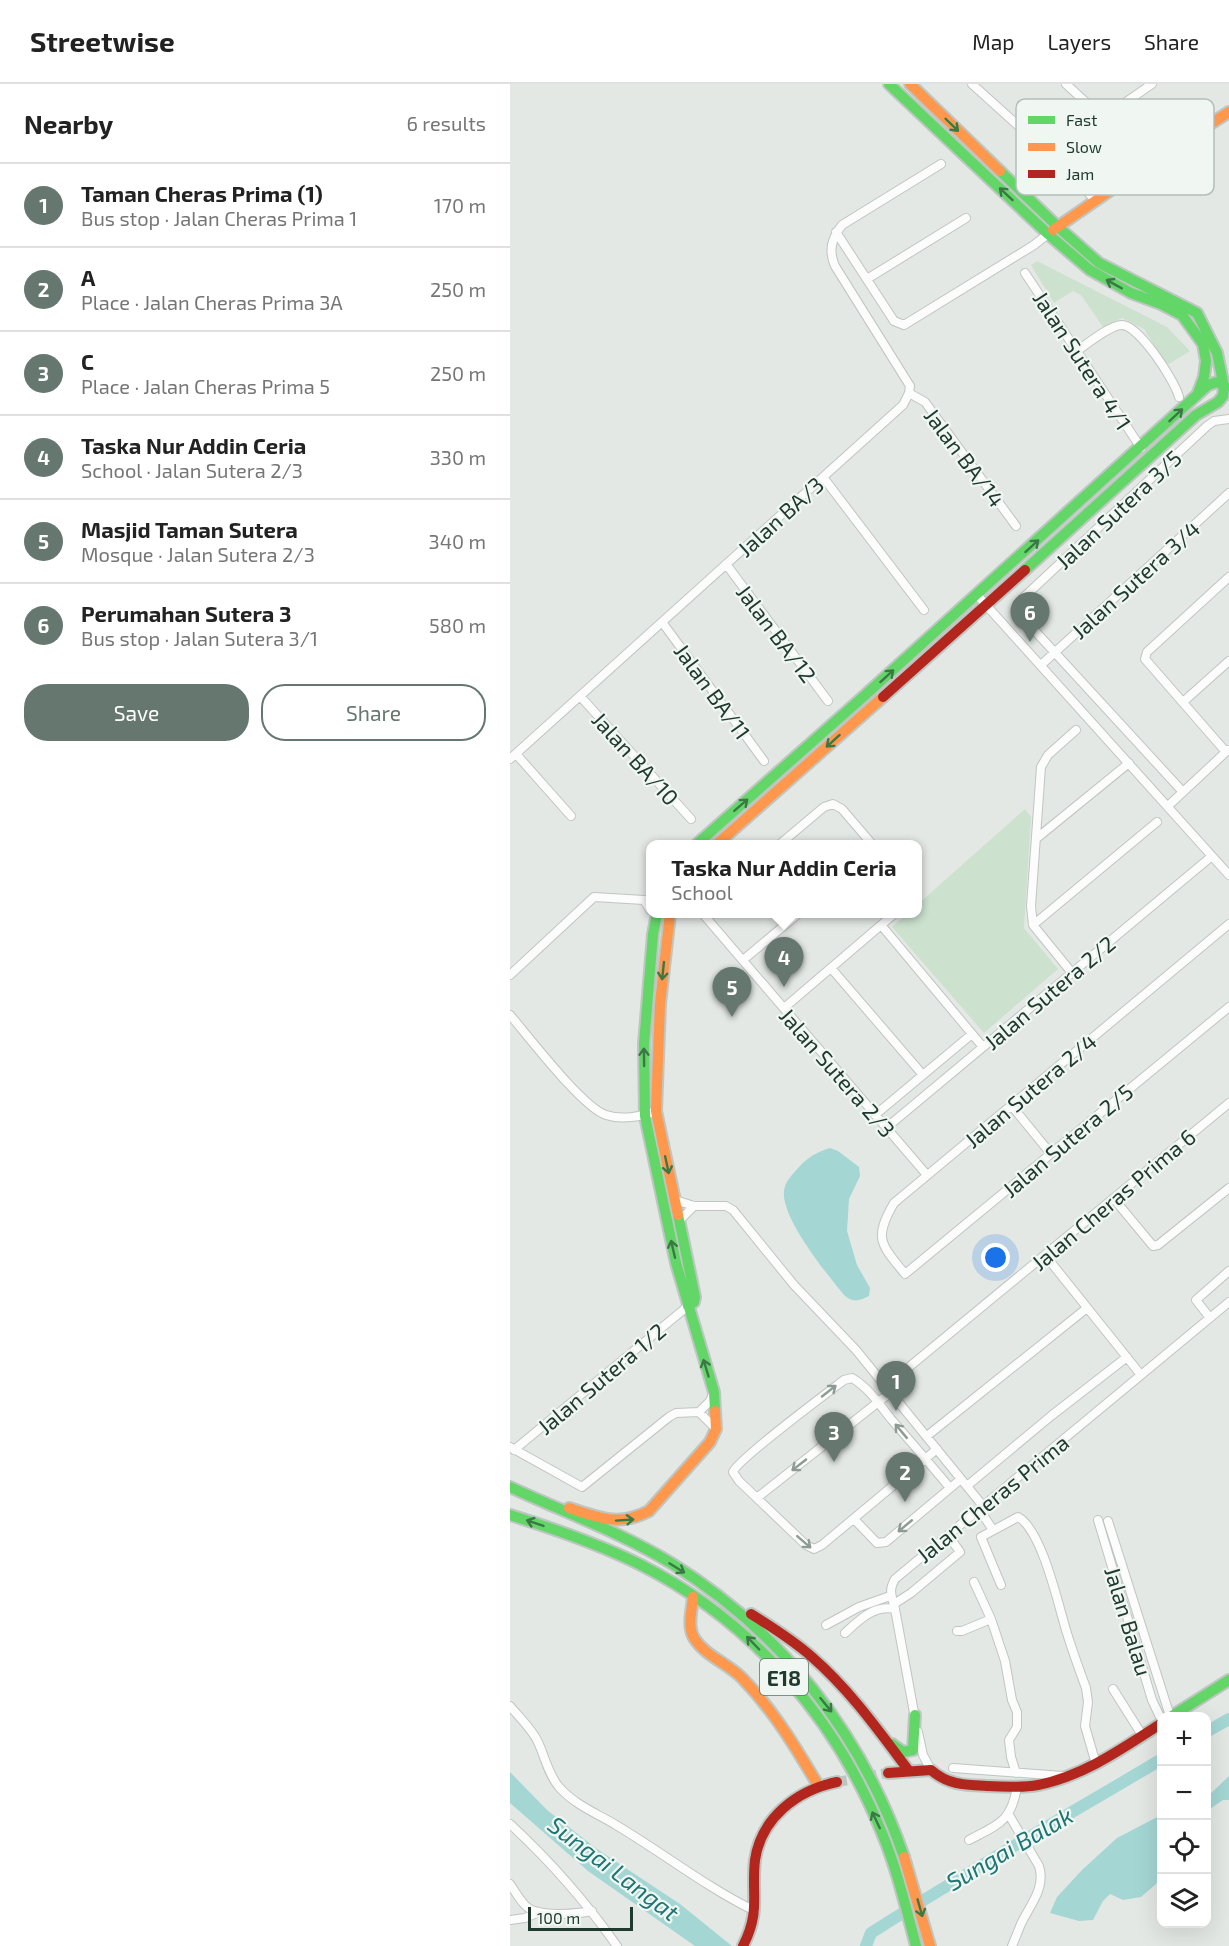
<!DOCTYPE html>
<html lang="en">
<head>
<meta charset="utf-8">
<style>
  body { margin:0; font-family:"Exo 2",sans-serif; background:#f2f2f2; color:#222 }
  .controls { position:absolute; right:18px; bottom:18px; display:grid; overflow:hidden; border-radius:12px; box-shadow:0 6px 24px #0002 }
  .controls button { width:54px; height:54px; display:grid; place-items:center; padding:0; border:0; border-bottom:2px solid #e0e0e0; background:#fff; color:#222; font:30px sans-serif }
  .scale { position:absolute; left:18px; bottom:15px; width:105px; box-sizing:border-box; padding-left:6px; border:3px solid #213a2f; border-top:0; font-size:16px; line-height:21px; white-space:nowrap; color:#213a2f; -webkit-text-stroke:4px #f0f7f2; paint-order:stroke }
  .you { position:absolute; left:486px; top:1174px; width:21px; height:21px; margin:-15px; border:4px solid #fff; border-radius:50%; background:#1a73e8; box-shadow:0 0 0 9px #1a73e833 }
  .badge { display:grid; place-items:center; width:39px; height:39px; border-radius:50%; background:#65776f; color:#fff; font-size:20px; font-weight:700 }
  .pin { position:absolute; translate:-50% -50px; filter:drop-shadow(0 2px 3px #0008) }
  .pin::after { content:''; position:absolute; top:32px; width:21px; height:18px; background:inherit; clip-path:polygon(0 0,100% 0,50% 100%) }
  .popup { position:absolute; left:136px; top:756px; width:276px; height:78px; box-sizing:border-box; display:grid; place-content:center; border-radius:12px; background:#fff; filter:drop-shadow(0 2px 4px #0005); font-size:20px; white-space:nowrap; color:#767676 }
  .popup b { font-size:22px; color:#222 }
  .popup::after { content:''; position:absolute; left:50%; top:100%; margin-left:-12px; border:12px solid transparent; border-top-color:#fff }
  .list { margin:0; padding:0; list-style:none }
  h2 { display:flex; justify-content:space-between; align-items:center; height:78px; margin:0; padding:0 24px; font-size:26px }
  h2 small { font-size:20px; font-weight:400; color:#767676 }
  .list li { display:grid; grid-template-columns:39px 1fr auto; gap:18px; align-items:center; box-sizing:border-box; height:84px; padding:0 24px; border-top:2px solid #e0e0e0 }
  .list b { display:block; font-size:22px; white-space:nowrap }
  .list p { margin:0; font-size:20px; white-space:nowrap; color:#767676 }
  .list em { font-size:20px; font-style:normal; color:#767676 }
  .actions { display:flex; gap:12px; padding:18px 24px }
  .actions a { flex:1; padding:14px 0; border:2px solid #65776f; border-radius:24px; text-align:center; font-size:21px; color:#65776f }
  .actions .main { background:#65776f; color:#fff }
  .icon { flex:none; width:33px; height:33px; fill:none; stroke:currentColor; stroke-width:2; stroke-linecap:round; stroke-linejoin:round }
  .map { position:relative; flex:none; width:719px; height:1862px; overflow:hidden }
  header { display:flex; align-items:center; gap:36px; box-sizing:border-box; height:84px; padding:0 30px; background:#fff; border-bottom:2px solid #e0e0e0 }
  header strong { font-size:28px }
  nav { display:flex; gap:33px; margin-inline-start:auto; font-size:21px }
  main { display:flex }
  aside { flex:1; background:#fff }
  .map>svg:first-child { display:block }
  .green { fill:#cce1ce }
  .water { fill:#a4d6d4 }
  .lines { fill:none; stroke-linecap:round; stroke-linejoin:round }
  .river { stroke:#a4d6d4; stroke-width:12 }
  .secondary-tunnel { stroke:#bcc5c1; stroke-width:10; stroke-dasharray:10 5; stroke-linecap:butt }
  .street-casing { stroke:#c0c5c2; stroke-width:10 }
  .fast-casing { stroke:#bec6c2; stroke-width:14 }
  .slow-casing { stroke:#bec6c2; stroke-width:14 }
  .jam-casing { stroke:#bec6c2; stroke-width:14 }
  .street { stroke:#fbfcfb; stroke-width:8 }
  .fast { stroke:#63d668; stroke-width:10 }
  .slow { stroke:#ff974d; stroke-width:10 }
  .jam { stroke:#b3261e; stroke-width:10 }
  .oneway { stroke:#3b7846 }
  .oneway2 { stroke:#8e9b95 }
  .labels { text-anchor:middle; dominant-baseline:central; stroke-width:4.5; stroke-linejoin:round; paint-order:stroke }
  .shield { fill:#f0f7f2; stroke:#5f736a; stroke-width:1.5 }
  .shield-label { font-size:21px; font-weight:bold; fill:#213a2f }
  .street-label { font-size:22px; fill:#213a2f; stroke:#f0f7f2 }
  .water-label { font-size:24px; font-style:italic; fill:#1d7574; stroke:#f0f7f2 }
  .key { fill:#f0f7f2; stroke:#b2beb8; stroke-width:1.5 }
  .key-label { font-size:16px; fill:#213a2f }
</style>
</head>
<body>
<header>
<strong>Streetwise</strong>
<nav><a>Map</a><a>Layers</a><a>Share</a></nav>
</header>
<main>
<aside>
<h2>Nearby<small>6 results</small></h2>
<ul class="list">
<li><span class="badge">1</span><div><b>Taman Cheras Prima (1)</b><p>Bus stop · Jalan Cheras Prima 1</p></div><em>170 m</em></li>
<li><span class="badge">2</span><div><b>A</b><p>Place · Jalan Cheras Prima 3A</p></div><em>250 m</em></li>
<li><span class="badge">3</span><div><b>C</b><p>Place · Jalan Cheras Prima 5</p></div><em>250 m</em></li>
<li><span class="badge">4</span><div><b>Taska Nur Addin Ceria</b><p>School · Jalan Sutera 2/3</p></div><em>330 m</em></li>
<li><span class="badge">5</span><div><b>Masjid Taman Sutera</b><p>Mosque · Jalan Sutera 2/3</p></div><em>340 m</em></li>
<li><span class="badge">6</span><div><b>Perumahan Sutera 3</b><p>Bus stop · Jalan Sutera 3/1</p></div><em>580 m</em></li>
</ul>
<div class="actions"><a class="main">Save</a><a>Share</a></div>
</aside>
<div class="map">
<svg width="719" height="1862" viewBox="0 0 719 1862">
  <rect width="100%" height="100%" fill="#e3e8e5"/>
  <path class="green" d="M527,177L657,243L680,267L659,280L655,278L634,245L612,234L593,243L571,211L563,207L544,219L521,181Z
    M515,725L521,733L514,844L548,885L474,949L382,843L397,830H407L408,820Z"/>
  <path class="water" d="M320,1064L328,1067L349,1083L350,1092L339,1115L337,1147L347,1181L360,1204L359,1212C349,1217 343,1219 334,1211C317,1190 271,1134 274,1107C275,1097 283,1090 289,1083C298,1073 307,1068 320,1064Z
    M0,1688L37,1726L87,1765L170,1820L222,1862H185L78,1787L0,1719Z
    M719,1692V1716H713L697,1727V1713Z
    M651,1731V1790L646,1800L631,1813L613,1816L600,1810L593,1817L583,1836L569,1837L540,1829L547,1813L572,1786L607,1754Z"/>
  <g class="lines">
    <path class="river" d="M696,1648L719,1635
      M356,1862L361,1849C456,1788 555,1733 652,1675"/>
    <path class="secondary-tunnel" d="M327,1698L378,1689"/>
    <g class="street-casing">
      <path id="street" d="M462,0L554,83L586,117
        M556,0L618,57L640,79
        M593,34L642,0
        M326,148L384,237L394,241L524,161L538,150
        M515,189L631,364
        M357,195L456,134
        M567,267C577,260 600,241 612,241C629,241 665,297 669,313
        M399,309L415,318L506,442
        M313,393L414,526
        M216,480L318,617
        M467,511L719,791
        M152,538L254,677
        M531,581L719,409
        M70,612L181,735
        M673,618L719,577
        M716,668L635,575L637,568L719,493
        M6,670L61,732
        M0,675L393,321L399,309L400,302L325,182C318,166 322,154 332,141L431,80
        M673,708L514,535L508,520L513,514L697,342L704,337L719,335
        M658,722L718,666
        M527,754L619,679
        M270,760L314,723L323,720L332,725L362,760
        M134,816L140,826
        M193,830L417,1091
        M719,840L384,1119C363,1155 371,1160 395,1190L719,923
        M371,841L473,963
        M523,841L647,738
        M233,876L288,830
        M321,884L413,991
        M562,889L523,841L521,822L531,683L538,671L566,646
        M0,891L84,813L134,816
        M274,924L384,830
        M0,931C19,953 72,1023 96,1031C111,1036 131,1033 146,1027
        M501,1021L541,1070
        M365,1031L462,950
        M376,1044L702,772
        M604,1115L643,1162L648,1161L719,1104
        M165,1116L184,1122H216L223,1126L284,1201L346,1266L473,1422
        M169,1137L184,1122
        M535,1171L631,1291
        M700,1234L686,1216L719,1187
        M376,1302L719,1019
        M189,1328L206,1345
        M417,1352L577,1224
        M0,1363L72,1403L159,1333L166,1329L189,1328L200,1317L203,1310
        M427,1365L415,1375L312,1461L304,1465L296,1461L229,1397L223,1388C227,1376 317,1309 334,1296L342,1294C359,1304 369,1320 381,1335C401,1358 421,1381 440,1404
        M4,1366L178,1222
        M457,1402L541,1332L617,1273
        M248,1413L381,1308
        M469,1425L483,1446
        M344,1435L367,1459L376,1458L451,1395
        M588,1436L642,1616L652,1637
        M598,1437L660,1632
        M464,1498L481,1535L495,1577L502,1616L507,1628V1643L499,1656L501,1673L506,1689
        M491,1501L471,1453L508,1433C532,1446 548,1520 556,1546C562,1566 569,1585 576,1604L578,1618L575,1642L586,1680
        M384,1520L401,1509L450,1468L438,1451
        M316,1541L349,1523L380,1512
        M447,1547H452L481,1535
        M335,1549C350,1535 364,1521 385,1525
        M603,1605L632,1651
        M0,1622C9,1633 22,1645 28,1658C35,1673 38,1690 49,1703C65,1721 86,1729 106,1741C153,1769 196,1803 245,1827
        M405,1634L385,1525C382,1512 378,1507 385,1495L719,1218
        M408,1648L413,1671L421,1686
        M443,1684L553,1692
        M499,1731L529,1782C536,1804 520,1821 511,1840C508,1847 505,1855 502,1862
        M0,1740C40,1777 76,1818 107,1862
        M459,1756C489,1740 501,1738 507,1703
        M0,1800C5,1807 10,1817 17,1823C29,1833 67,1830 82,1827
        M0,1836L15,1834L29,1828"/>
    </g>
    <g class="fast-casing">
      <path id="fast" d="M379,0L538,150L580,186L621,209L651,220L672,231L693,260L696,277L694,293L688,309
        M490,87L548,143L589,179L687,229L707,269L714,303L713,312L708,318L686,331L515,486
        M187,760L353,613L698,301L707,298L716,303
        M147,830L143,850L134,960L135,1032L166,1179L204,1308L205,1327
        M168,1131L185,1213L184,1218L178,1222
        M0,1403C54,1428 110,1448 161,1479C271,1547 352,1650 394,1773
        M0,1431C45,1445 89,1460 131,1481C242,1537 326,1634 372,1749C387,1785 396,1824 406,1862
        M662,1632L719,1596
        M382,1660L393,1668L403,1666L405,1631"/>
    </g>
    <g class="slow-casing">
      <path id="slow" d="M400,0L490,87
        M543,146L640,79L719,28
        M207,760L373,613
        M160,830L150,920L146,1027L168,1131
        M59,1424C90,1434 108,1443 139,1427L200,1358L206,1345L205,1327
        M183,1513C182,1526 177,1542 184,1554C195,1572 219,1580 233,1595C264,1627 286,1664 308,1701
        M394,1773L420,1862"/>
    </g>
    <g class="jam-casing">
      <path id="jam" d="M373,613L515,486
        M241,1530C262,1543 284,1557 302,1573C340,1606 369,1647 399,1687
        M378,1689L421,1686C438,1701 455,1701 477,1702C494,1703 511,1704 528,1701C574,1692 613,1664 652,1639
        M233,1862C251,1826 241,1811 245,1776C251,1734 287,1706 327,1698"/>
    </g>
    <use href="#street" class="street"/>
    <use href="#fast" class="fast"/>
    <use href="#slow" class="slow"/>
    <use href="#jam" class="jam"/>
  </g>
  <defs><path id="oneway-shaft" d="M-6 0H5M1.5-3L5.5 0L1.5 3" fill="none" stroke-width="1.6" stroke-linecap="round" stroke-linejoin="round" transform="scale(1.5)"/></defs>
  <g class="oneway">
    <use href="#oneway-shaft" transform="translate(442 41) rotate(44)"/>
    <use href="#oneway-shaft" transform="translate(496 110) rotate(-137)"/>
    <use href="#oneway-shaft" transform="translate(604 200) rotate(-151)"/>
    <use href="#oneway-shaft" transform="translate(666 331) rotate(-43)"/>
    <use href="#oneway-shaft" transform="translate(522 462) rotate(-42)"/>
    <use href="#oneway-shaft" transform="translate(377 592) rotate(-42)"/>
    <use href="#oneway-shaft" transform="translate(323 657) rotate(138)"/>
    <use href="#oneway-shaft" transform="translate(231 721) rotate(-41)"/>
    <use href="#oneway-shaft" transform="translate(153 887) rotate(96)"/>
    <use href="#oneway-shaft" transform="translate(134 973) rotate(-91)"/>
    <use href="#oneway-shaft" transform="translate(157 1081) rotate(78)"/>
    <use href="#oneway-shaft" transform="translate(163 1165) rotate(-103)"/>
    <use href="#oneway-shaft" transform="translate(196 1284) rotate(-107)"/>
    <use href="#oneway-shaft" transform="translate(115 1436) rotate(-4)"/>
    <use href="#oneway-shaft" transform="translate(25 1439) rotate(-161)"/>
    <use href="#oneway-shaft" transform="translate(167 1484) rotate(32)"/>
    <use href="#oneway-shaft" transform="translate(243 1559) rotate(-134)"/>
    <use href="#oneway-shaft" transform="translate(316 1621) rotate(51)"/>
    <use href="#oneway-shaft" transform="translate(366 1736) rotate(-115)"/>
    <use href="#oneway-shaft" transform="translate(410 1824) rotate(74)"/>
  </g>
  <g class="oneway2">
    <use href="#oneway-shaft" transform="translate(319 1307) rotate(-38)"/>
    <use href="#oneway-shaft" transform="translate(391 1347) rotate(-130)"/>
    <use href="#oneway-shaft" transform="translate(289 1381) rotate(142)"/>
    <use href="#oneway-shaft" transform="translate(395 1442) rotate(140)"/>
    <use href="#oneway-shaft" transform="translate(294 1458) rotate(41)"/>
  </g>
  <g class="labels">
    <rect class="shield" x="250" y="1575" width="48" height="36" rx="4.5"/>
    <g class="shield-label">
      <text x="274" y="1593">E18</text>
    </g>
    <g class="street-label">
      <text transform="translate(573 276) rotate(57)">Jalan Sutera 4/1</text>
      <text transform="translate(455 373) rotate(53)">Jalan BA/14</text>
      <text transform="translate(608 425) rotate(-43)">Jalan Sutera 3/5</text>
      <text transform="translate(270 432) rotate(-42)">Jalan BA/3</text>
      <text transform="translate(625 495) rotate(-42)">Jalan Sutera 3/4</text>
      <text transform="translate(267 549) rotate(53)">Jalan BA/12</text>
      <text transform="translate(203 607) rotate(54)">Jalan BA/11</text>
      <text transform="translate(126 674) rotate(48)">Jalan BA/10</text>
      <text transform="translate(539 908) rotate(-40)">Jalan Sutera 2/2</text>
      <text transform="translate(328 988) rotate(49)">Jalan Sutera 2/3</text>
      <text transform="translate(520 1006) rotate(-40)">Jalan Sutera 2/4</text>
      <text transform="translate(557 1056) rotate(-40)">Jalan Sutera 2/5</text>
      <text transform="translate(603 1115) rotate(-40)">Jalan Cheras Prima 6</text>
      <text transform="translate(91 1294) rotate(-40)">Jalan Sutera 1/2</text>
      <text transform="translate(482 1414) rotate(-39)">Jalan Cheras Prima</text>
      <text transform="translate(619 1537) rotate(73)">Jalan Balau</text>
    </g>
    <g class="water-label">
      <text transform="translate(499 1764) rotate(-30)">Sungai Balak</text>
      <text transform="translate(104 1784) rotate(37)">Sungai Langat</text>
    </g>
  </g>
  <rect x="506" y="15" width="198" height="96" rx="9" class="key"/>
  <rect x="518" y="32" width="27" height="8" fill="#63d668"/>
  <rect x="518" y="59" width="27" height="8" fill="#ff974d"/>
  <rect x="518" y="86" width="27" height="8" fill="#b3261e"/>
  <g class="key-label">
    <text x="556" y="42">Fast</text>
    <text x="556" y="69">Slow</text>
    <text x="556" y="96">Jam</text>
  </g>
</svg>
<div class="controls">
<button>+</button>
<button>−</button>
<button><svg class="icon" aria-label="locate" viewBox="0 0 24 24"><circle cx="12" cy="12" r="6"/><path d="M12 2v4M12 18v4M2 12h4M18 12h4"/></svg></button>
<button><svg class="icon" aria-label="layers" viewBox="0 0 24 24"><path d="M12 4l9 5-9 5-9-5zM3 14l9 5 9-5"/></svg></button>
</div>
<div class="scale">100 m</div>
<div class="you"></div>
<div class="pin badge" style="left:386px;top:1327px">1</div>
<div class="pin badge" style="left:395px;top:1418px">2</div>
<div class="pin badge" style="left:324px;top:1378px">3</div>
<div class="pin badge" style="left:274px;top:903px">4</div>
<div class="popup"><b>Taska Nur Addin Ceria</b>School</div>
<div class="pin badge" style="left:222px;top:933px">5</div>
<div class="pin badge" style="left:520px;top:558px">6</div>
</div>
</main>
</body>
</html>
